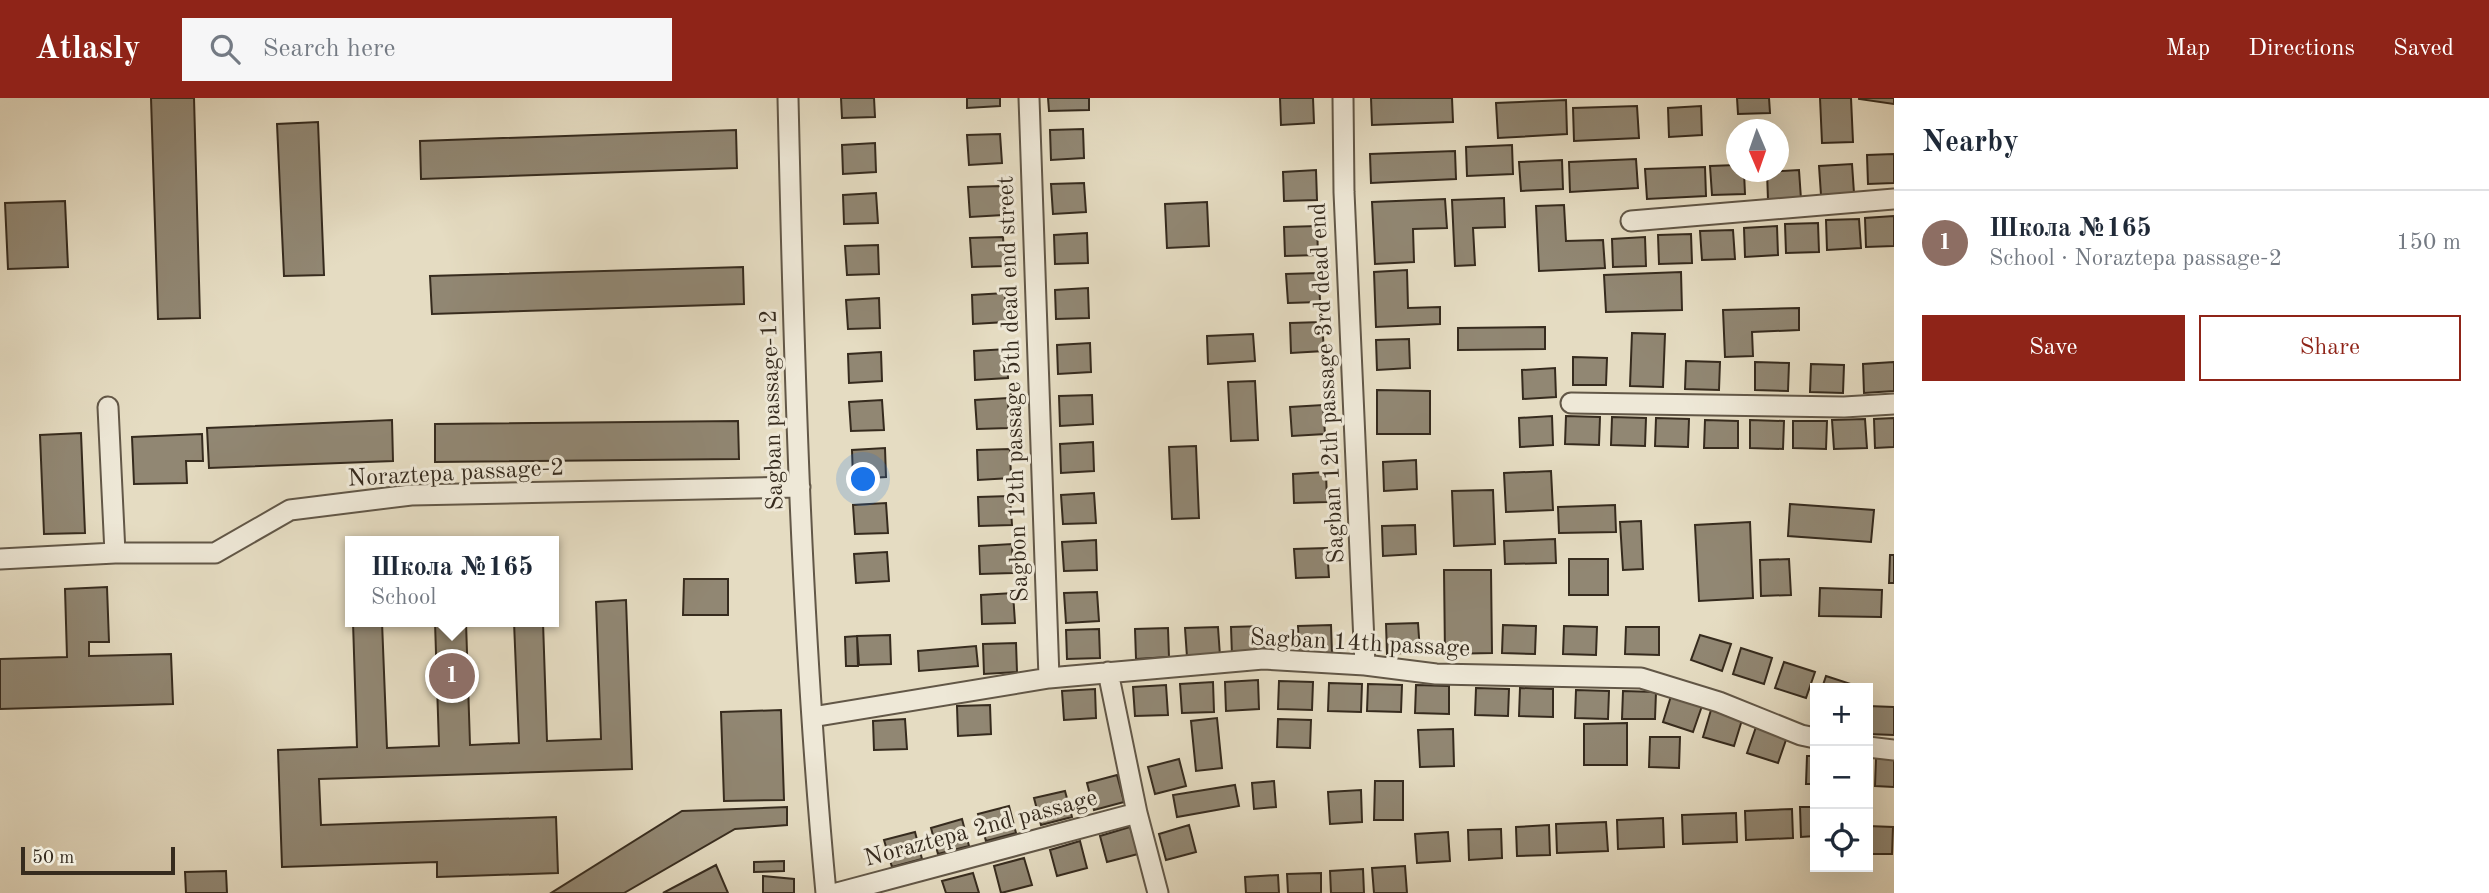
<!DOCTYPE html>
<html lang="en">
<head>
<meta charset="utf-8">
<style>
  body { margin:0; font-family:"Old Standard TT",serif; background:#f6f6f7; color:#1f2937 }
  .controls { position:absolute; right:21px; bottom:21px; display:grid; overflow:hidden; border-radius:0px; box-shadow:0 7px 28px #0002 }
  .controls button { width:63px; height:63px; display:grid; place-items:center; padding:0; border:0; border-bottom:2px solid #e0e1e3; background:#fff; color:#1f2937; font:35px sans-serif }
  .compass { position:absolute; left:1726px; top:21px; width:63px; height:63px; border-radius:50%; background:#fff; box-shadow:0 7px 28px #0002; rotate:178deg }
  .scale { position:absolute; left:21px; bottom:18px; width:154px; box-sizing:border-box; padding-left:7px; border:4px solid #362b1e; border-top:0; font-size:19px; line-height:24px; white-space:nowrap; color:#362b1e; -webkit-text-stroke:5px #eee8d7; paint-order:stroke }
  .you { position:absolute; left:864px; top:382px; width:24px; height:24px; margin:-18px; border:5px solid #fff; border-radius:50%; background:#1a73e8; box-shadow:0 0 0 10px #1a73e833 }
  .badge { display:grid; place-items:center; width:46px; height:46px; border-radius:50%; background:#8f2418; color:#fff; font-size:23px; font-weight:700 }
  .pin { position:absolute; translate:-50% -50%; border:4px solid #fff; box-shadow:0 2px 7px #0006 }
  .popup { position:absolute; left:345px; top:438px; width:214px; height:91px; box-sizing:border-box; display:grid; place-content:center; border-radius:0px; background:#fff; filter:drop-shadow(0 2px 5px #0005); font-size:23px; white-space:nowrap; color:#747a83 }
  .popup b { font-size:26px; color:#1f2937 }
  .popup::after { content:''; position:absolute; left:50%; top:100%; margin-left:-14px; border:14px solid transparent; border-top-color:#fff }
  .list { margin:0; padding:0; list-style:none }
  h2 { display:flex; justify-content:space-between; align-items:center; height:91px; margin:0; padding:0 28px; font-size:30px }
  h2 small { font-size:23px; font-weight:400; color:#747a83 }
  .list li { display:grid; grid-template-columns:46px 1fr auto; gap:21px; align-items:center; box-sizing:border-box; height:105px; padding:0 28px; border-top:2px solid #e0e1e3 }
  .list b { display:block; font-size:26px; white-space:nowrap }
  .list p { margin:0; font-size:23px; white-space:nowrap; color:#747a83 }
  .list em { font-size:23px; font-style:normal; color:#747a83 }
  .actions { display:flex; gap:14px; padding:21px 28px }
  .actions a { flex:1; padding:16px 0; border:2px solid #8f2418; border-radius:0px; text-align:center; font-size:24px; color:#8f2418 }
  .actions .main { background:#8f2418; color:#fff }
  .icon { flex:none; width:38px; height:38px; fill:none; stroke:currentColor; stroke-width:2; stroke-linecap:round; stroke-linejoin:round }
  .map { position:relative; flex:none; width:1894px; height:795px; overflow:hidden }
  header { display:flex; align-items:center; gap:42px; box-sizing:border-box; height:98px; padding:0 35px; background:#8f2418; color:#fff }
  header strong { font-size:33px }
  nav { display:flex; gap:38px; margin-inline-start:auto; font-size:24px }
  .search { width:490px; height:63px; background:#f6f6f7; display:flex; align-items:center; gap:18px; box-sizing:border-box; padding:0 24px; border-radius:0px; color:#747a83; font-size:26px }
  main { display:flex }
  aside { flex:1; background:#fff }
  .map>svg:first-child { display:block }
  .building { fill:#918773; stroke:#362b1e; stroke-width:2 }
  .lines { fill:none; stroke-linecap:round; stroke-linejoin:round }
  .street-casing { stroke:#625747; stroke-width:23 }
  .street { stroke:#eee8d7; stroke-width:19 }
  .labels { text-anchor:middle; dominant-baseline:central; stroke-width:6; stroke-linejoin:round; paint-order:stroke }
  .street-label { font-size:24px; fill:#362b1e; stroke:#eee8d7 }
</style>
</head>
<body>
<header>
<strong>Atlasly</strong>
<div class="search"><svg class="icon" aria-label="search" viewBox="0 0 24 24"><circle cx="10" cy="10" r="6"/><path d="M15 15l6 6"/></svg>Search here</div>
<nav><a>Map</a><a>Directions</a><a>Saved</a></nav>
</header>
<main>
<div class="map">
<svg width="1894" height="795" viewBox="0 0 1894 795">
  <rect width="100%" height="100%" fill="#e5dcc2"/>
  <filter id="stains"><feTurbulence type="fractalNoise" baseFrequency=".00286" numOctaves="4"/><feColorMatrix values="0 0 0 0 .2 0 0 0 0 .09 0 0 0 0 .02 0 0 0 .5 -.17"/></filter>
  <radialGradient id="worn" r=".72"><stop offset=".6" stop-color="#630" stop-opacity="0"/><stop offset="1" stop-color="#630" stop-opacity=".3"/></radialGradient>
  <path class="building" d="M151,0H194L200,220L158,221Z
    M841,0H874L875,19L842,20Z
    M967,0H1000V8L967,10Z
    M1048,0H1089V12L1049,13Z
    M1280,0H1313L1314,25L1281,27Z
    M1371,0H1452L1453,24L1372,27Z
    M1737,0H1769L1770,15L1738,16Z
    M1820,0H1851L1853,44L1822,45Z
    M1859,0H1894V6L1859,1Z
    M1566,2L1567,36L1498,40L1496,5Z
    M1637,8L1639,40L1574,43L1573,10Z
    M1701,8L1702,37L1669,39L1668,10Z
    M318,24L324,177L284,178L277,26Z
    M1083,31L1084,60L1051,62L1050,32Z
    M736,32L737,70L421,81L420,43Z
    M1000,36L1002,65L969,67L967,37Z
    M875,45L876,74L843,76L842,47Z
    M1512,47L1513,76L1467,78L1466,49Z
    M1455,53L1456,81L1371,85L1370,56Z
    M1894,56V85L1868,86L1867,57Z
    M1636,61L1638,90L1570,94L1569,64Z
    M1562,62L1563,91L1521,93L1519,64Z
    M1852,66L1854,95L1821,97L1819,68Z
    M1736,67V74H1744L1745,96L1712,97L1710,68Z
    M1705,69L1706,98L1647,101L1645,71Z
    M1316,72L1317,102L1284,103L1283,74Z
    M1799,72L1801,101L1768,102L1767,74Z
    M1084,85L1086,114L1053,116L1051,86Z
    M1001,88L1003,117L970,119L968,89Z
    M876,95L878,125L844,126L843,97Z
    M1504,100L1505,129L1473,130L1475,167L1455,168L1452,102Z
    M1445,101L1447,130L1413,131L1414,164L1375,166L1372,104Z
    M65,103L68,169L8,171L5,105Z
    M1207,104L1209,148L1167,150L1165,106Z
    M1564,107L1566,143L1603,142L1605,170L1539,173L1536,108Z
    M1894,118V148L1866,149L1865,120Z
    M1859,121L1861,150L1827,152L1826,122Z
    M1818,125L1819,154L1786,155L1785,126Z
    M1317,128L1318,157L1285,158L1284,129Z
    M1777,128L1778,157L1745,159L1744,130Z
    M1733,132L1735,161L1702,162L1700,133Z
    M1087,135L1088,165L1055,166L1054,137Z
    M1691,136L1692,165L1659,166L1658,137Z
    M1003,139L1005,168L972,169L970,140Z
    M1645,139L1646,168L1613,169L1612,141Z
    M878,147L879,176L847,177L845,148Z
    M743,169L744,206L432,216L430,178Z
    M1407,172L1408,210L1440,209V226L1376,229L1374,174Z
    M1681,174L1682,212L1606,214L1604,177Z
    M1319,175L1320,204L1288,205L1286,176Z
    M1088,190L1089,220L1056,221L1055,192Z
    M1005,195L1006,224L973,226L972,197Z
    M879,200L880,230L848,231L846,202Z
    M1799,210V232L1752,234L1753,258L1725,259L1723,212Z
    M1322,224L1324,253L1291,255L1290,225Z
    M1545,229V251L1458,252V230Z
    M1632,235L1665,236L1663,289L1630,288Z
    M1253,236L1255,263L1208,266L1207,238Z
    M1409,241L1410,270L1377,272L1376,242Z
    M1090,245L1091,274L1058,276L1057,247Z
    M1007,251L1008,280L975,282L974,253Z
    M881,254L882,283L849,285L848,256Z
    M1573,259L1607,260L1606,287H1573Z
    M1686,263L1720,264L1719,292L1685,291Z
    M1755,264L1789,265L1788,293L1755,292Z
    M1894,264V293L1864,295L1863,266Z
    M1811,266L1844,267L1843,295L1810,294Z
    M1555,270L1556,299L1523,301L1522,272Z
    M1255,283L1258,342L1231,343L1228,284Z
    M1377,292L1430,293V336H1377Z
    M1092,297L1093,326L1060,328L1059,298Z
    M1008,300L1009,330L977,331L975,302Z
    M882,302L884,332L851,333L849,304Z
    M1323,307L1325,336L1292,338L1290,309Z
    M1552,318L1553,347L1520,349L1519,320Z
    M1566,318L1600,319L1599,347L1565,346Z
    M1612,319L1646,320L1645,348L1611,347Z
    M1656,320L1689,321L1688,349L1655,348Z
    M1894,320V349L1875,350L1874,321Z
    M1865,321L1867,350L1834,351L1832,322Z
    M392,322L393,363L209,370L207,330Z
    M1705,322L1738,323V350H1704Z
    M1750,322L1784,323L1783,351L1750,350Z
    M738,323L739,361L435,364V326Z
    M1793,323H1827L1826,351L1793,350Z
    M81,335L85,435L44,436L40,337Z
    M202,336L203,363H186L187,385L134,386L132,339Z
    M1093,344L1094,373L1061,375L1060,346Z
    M1196,348L1199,420L1172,421L1169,349Z
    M885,350L886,379L853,381L852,352Z
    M1010,351L1011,380L978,382L977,352Z
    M1416,362L1417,391L1384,393L1383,364Z
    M1551,373L1553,412L1506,414L1504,375Z
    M1326,374L1327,404L1294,405L1293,376Z
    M1493,392L1495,446L1454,448L1452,393Z
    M1094,395L1096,425L1063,426L1061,397Z
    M1010,398L1012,427L979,428L978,399Z
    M886,405L888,435L855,436L853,407Z
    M1790,406L1874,412L1871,444L1788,438Z
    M1615,407L1616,434L1559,435L1558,409Z
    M1641,423L1643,471L1623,472L1620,424Z
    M1750,424L1753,500L1699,503L1695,427Z
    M1415,427L1416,456L1383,458L1382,428Z
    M1555,441L1556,465L1505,466L1504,443Z
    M1096,442L1097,472L1064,473L1062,444Z
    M1012,446L1013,475L980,476L979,448Z
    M1327,450L1329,479L1296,480L1294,451Z
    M887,454L889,483L856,485L854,456Z
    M1890,457H1894V485H1889Z
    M1569,461H1608V497H1569Z
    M1789,461L1791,497L1761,498L1760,462Z
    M1444,472H1491L1492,555L1445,556Z
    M684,481H728V517H683Z
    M107,489L109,544H89V558L171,556L173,606L0,611V561L67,559L65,491Z
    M1820,490L1882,492L1881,519L1819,518Z
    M1097,494L1099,523L1066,525L1064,495Z
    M1013,495L1015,525L982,526L981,497Z
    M626,502L632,671L319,681L321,727L556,719L558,775L437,779V764L282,769L278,652L357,649L353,524H382L387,650L439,648L435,524H466L470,647L519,645L514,524H543L547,643L601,641L596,504Z
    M1418,525L1420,554L1387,556L1386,526Z
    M1331,527L1332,556L1299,557L1298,528Z
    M1503,527L1536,528L1535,556L1502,555Z
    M1264,528L1265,557L1232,558L1231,529Z
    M1564,528L1597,529L1596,557L1563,556Z
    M1218,529L1220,558L1187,559L1185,530Z
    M1626,529H1659V557L1625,556Z
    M1168,530L1169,559L1136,561L1135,531Z
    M1099,531L1100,560L1067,561L1066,532Z
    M890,537L891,566L859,567L857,538Z
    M1700,537L1731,546L1722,573L1691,562Z
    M857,538L858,568H846L845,539Z
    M1016,545L1017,574L984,576L983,546Z
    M976,548L978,568L919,573L918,553Z
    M1741,550L1772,560L1764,586L1733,576Z
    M1784,564L1815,574L1806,600L1775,590Z
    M1826,578L1857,588L1856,590H1822Z
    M1258,582L1259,611L1226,613L1225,584Z
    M1279,583L1313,584L1312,612L1278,611Z
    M1213,584L1214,614L1182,615L1180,586Z
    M1329,585L1362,586L1361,614L1328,613Z
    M1368,586L1402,587L1401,614L1367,613Z
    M1166,587L1168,617L1135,618L1133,589Z
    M1416,587L1449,588V616L1415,615Z
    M1476,590L1509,591L1508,618L1475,617Z
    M1520,590L1553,591V619L1519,618Z
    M1095,591L1096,620L1064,622L1062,593Z
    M1576,592L1609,593L1608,621L1575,620Z
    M1623,593L1656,594L1655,621H1622Z
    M1671,598L1702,608L1693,634L1663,624Z
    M990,607L991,636L958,638L957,608Z
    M1868,608L1894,609V637L1868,636Z
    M781,612L784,702L724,703L721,614Z
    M1711,612L1742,622L1734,648L1703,639Z
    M1217,620L1222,670L1196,673L1191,623Z
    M905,621L907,651L874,652L873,623Z
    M1278,621L1311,622L1310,650L1277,649Z
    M1627,625V667H1584V626Z
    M1756,629L1787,639L1778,665L1747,655Z
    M1453,631L1454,668L1420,669L1418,632Z
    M1650,639H1680L1679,670L1649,669Z
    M1807,658H1815V686H1806Z
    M1876,660L1894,661V689L1875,688Z
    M1179,661L1186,688L1155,696L1148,669Z
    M1117,677L1124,704L1094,712L1087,685Z
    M1274,683L1276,709L1254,711L1252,685Z
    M1375,683H1403V722H1374Z
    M1235,687L1239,708L1177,719L1173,697Z
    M1361,692L1362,724L1330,726L1328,694Z
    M1065,693L1072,719L1041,727L1034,700Z
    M1009,708L1016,735L986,743L978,716Z
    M787,709V727L735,731L624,795H551L682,713Z
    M1800,709H1815V738L1801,739Z
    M1792,711L1793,740L1746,742L1745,713Z
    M1736,715L1737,744L1683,746L1682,717Z
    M1663,720L1664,749L1618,751L1617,722Z
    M962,721L969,748L938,756L931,730Z
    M1606,724L1608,753L1557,755L1556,726Z
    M1189,727L1196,754L1166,762L1159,736Z
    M1549,727L1550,757L1517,758L1516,729Z
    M1868,728L1893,729L1892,756H1868Z
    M1130,729L1138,756L1107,764L1100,738Z
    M1501,731L1502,760L1469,762L1468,732Z
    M915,734L922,761L892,769L884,742Z
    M1448,734L1450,763L1417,765L1415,736Z
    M1080,743L1087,770L1057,778L1050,752Z
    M1024,760L1032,787L1001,795L994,768Z
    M784,763V773L754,774V764Z
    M716,767L728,795H663Z
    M1405,768L1407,795H1374L1372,770Z
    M1363,771L1364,795H1331L1330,773Z
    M226,773L227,795H186L185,774Z
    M973,775L979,795H946L942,783Z
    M1321,775V795H1288L1287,776Z
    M1278,777L1279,795H1246L1245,779Z
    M763,778L794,781V795H763Z"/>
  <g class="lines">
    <g class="street-casing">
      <path id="street" d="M788,0C794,265 801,531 826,795
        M1029,0L1049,580
        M1343,0L1344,94L1365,567
        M1631,123L1894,101
        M1571,305L1844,309L1894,306
        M108,309L115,455
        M0,461L115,455H215L290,412L411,397L800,389
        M1108,574L1137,715L1158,795
        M812,619L1049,580L1263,561L1365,567L1436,576L1641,580L1719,604L1801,637L1815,640
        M1868,649L1894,652
        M837,795L1137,715"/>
    </g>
    <use href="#street" class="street"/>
  </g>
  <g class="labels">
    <g class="street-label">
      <text transform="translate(1328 285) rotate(-93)">Sagban 12th passage 3rd dead end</text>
      <text transform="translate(1014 291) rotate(-92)">Sagbon 12th passage 5th dead end street</text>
      <text transform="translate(773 312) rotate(-92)">Sagban passage-12</text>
      <text transform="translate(456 376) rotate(-3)">Noraztepa passage-2</text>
      <text transform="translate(1360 546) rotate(3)">Sagban 14th passage</text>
      <text transform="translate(981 731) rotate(-15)">Noraztepa 2nd passage</text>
    </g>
  </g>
  <rect width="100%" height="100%" filter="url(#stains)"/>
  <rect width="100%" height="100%" fill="url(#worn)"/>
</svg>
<div class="controls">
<button>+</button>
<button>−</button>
<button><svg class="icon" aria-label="locate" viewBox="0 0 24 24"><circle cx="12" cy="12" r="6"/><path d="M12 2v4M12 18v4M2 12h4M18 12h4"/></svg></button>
</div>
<svg class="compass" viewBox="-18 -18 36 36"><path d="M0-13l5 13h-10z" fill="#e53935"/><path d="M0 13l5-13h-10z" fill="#747a83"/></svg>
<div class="scale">50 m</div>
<div class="you"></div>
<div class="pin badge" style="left:452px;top:578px;background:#8d6e63">1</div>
<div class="popup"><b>Школа №165</b>School</div>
</div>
<aside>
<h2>Nearby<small></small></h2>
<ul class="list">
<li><span class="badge" style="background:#8d6e63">1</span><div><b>Школа №165</b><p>School · Noraztepa passage-2</p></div><em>150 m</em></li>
</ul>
<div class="actions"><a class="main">Save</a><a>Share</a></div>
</aside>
</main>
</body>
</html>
